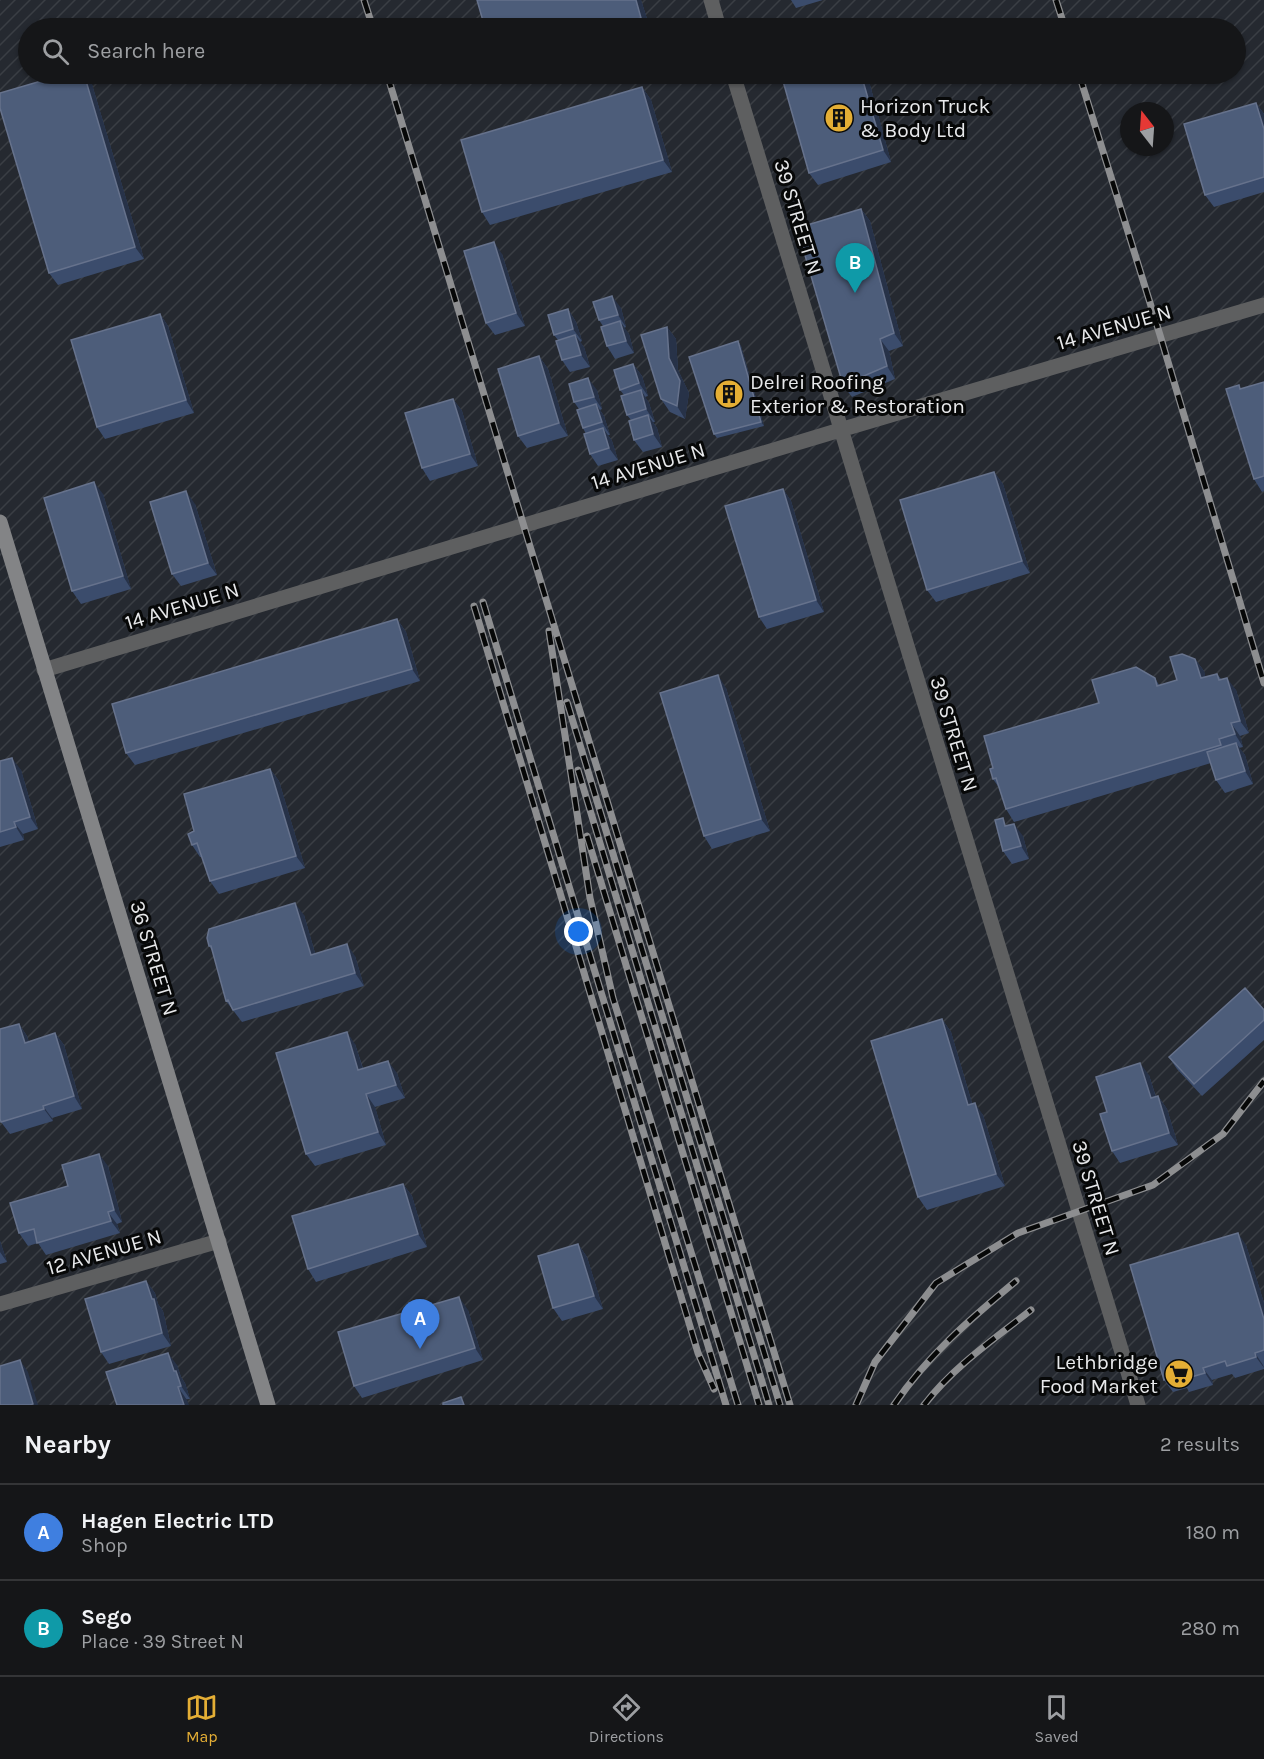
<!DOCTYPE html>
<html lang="en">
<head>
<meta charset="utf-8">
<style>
  body { margin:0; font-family:Karla,sans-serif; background:#1e1f21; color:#f1f3f6 }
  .compass { position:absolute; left:1120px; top:102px; width:54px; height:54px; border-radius:50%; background:#151618; box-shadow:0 2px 4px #0004; rotate:343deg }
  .you { position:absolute; left:579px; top:932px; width:21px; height:21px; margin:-15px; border:4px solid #fff; border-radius:50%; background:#1a73e8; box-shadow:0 0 0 9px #1a73e833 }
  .badge { display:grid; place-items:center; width:39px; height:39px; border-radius:50%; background:#e4ae35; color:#fff; font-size:20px; font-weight:700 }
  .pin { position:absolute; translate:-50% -50px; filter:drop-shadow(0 2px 3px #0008) }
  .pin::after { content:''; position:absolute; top:32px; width:21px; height:18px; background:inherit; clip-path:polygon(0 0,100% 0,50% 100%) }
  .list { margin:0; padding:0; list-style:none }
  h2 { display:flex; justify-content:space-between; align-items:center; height:78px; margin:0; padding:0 24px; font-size:26px }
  h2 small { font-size:20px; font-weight:400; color:#9d9fa2 }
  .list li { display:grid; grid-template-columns:39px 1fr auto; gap:18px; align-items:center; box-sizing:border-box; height:96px; padding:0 24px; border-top:2px solid #343537 }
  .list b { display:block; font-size:22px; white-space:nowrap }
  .list p { margin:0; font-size:20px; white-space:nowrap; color:#9d9fa2 }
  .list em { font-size:20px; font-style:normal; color:#9d9fa2 }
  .icon { flex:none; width:33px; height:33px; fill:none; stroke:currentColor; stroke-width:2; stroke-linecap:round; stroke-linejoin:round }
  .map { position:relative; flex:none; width:1264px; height:1405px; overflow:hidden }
  .search { position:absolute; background:#151618; box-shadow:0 2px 4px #0004; left:18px; right:18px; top:18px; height:66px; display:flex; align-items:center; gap:15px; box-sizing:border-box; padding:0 21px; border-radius:33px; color:#9d9fa2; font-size:22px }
  .sheet { height:270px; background:#151618 }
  nav { display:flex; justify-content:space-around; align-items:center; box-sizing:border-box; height:84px; border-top:2px solid #343537; background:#151618; font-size:16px; color:#9d9fa2 }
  nav a { display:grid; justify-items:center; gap:3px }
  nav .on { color:#e4ae35 }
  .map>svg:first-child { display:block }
  .industrial { fill:url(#industrial-furrows); fill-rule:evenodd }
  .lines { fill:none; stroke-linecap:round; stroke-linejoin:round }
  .street { stroke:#5e5f60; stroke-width:15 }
  .secondary { stroke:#838486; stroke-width:15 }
  .rail-casing { stroke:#8d8e90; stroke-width:7 }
  .rail { stroke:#070808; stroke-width:4.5; stroke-dasharray:14; stroke-linecap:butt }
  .wall { fill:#3b4c6c }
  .shaded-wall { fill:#273248 }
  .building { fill:#4d5d7a; stroke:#66728c; stroke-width:1.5 }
  .labels { text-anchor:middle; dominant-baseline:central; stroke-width:6; stroke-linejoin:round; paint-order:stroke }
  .poi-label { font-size:21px; fill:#e7e8ea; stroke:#070808; text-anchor:start }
  .street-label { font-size:21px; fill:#e7e8ea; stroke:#070808 }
</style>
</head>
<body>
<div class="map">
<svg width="1264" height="1405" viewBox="0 0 1264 1405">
  <defs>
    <pattern id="industrial-furrows" width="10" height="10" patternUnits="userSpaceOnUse" patternTransform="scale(1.5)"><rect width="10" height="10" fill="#252930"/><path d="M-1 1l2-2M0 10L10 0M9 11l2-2" fill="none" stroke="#3a3e44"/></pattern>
  </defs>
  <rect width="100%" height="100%" fill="#1c1d20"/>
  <path class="industrial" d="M0,0H1264V1405H0ZM28,28H1236V74H28ZM1129,111H1165V147H1129Z"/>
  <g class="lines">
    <path class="street" d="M711,0L719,28
      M733,74L1138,1405
      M44,670L840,430L1264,305
      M0,1304L219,1241"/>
    <path class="secondary" d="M0,522L268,1405"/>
    <g class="rail-casing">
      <path id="rail" d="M364,0L373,28
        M1056,0L1065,28
        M387,74L790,1405
        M1079,74L1160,335L1264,683
        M483,602L726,1405
        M474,606L698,1353L714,1389
        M549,631L590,898L613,998L738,1405
        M567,702L780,1405
        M578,770L769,1405
        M587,836L759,1405
        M856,1405L875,1362L936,1283L1018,1233L1153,1185L1223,1134L1264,1081
        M894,1405C928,1355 970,1319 1016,1281
        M924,1405C953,1367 994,1339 1031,1310"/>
    </g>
    <use href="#rail" class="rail"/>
  </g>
  <path class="wall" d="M641,0L650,28H485Z
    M791,0H823L796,8Z
    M65,74H86L91,81L144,259L58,285L49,273Z
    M781,74H867L891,162L818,185L809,173Z
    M642,87L651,100L672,172L490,225L482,212Z
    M1256,103L1264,114V192L1214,207L1205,195Z
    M861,209L870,221L903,346L889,351L895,379L852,397L843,385Z
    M502,254L525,326L495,335L486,323Z
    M621,308L626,327L624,328L629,334L634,353L615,359L607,346L603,326L599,320Z
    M568,309L576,322L582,341L580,342L584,347L590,367L570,372L562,360L558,340L554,335Z
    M160,314L168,326L194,413L105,439L97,427Z
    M667,327L676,339L678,370L689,393L685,419L670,412L661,399Z
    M738,341L741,346L764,426L717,438L714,434Z
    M539,356L548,369L568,436L527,448L518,436Z
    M633,364L642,376L648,396L645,397L649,403L655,422H653L657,428L662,447L643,452L634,440L631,420L627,415L624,395L620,390Z
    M1264,382V491L1262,492L1254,479Z
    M597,390L602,409L600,410L604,416L610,435H608L612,441L618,460L598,466L590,454L586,434L583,428L579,409L574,402Z
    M453,399L462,411L478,466L430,481L422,468Z
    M994,472L1003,484L1030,573L936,602L927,590Z
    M783,489L791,501L824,612L767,629L759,617Z
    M103,494L131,589L81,604L72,591Z
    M195,504L217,575L181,586L172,574Z
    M397,619L406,632L420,681L135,765L126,753Z
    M1195,659L1204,671L1205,677L1217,674L1221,679L1236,690L1249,733L1240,736L1243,747L1239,748L1245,755L1253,784L1225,793L1216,780L1211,763L1014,822L1006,809L1000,789L993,779V768L1099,703L1155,678L1159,685L1177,680Z
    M726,688L770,831L712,849L704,836Z
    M0,761L21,770L38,829L23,834L24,840L0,847Z
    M270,769L279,781L305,868L219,894L210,881L202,857H200L192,845L194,831Z
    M1023,836L1029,859L1012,864L1003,851Z
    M304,915L315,953L355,956L364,986L242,1022L226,1001L213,952L209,946Z
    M1264,1010V1040L1202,1096L1177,1069L1169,1057Z
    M942,1019L951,1032L972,1103L983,1115L1005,1186L927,1210L918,1197Z
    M19,1024L27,1036L29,1042L55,1033L64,1045L82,1109L52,1118L53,1121L10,1134L1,1122Z
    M355,1044L363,1068L397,1073L405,1098L375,1107L386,1145L315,1166L306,1154Z
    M1149,1075L1156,1097L1158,1096L1167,1109L1178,1145L1120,1163L1112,1151L1107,1112Z
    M108,1166L122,1222L117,1224L120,1233L46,1255L38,1243L28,1246L19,1233L68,1186Z
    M403,1184L412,1196L427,1247L316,1282L308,1269Z
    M0,1241L7,1262L0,1264Z
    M578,1244L587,1257L603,1309L562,1321L553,1308Z
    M1246,1245L1264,1303V1369L1235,1378L1232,1374L1212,1380L1213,1385L1189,1392L1187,1388L1173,1392L1164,1380Z
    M146,1281L155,1293L158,1304L163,1311L171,1346L109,1364L101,1352Z
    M468,1310L483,1360L362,1398L354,1386Z
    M177,1365L181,1377L185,1383L190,1399L117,1405Z"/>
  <path class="shaded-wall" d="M636,0H641L650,28L641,18Z
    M84,74H86L91,81L144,259L135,247Z
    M861,74H867L891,162L883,150Z
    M642,87L651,100L672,172L663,160Z
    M1256,103L1264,114V129Z
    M861,209L870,221L903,346L894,333Z
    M494,242L502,254L525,326L516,313Z
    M612,296L621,308L626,327L618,315Z
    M568,309L576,322L582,341L573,329Z
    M160,314L168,326L194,413L186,400Z
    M620,321L629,334L634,353L626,341Z
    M667,327L676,339L678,370L689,393L685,419L677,406L669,358Z
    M575,335L584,347L590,367L581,355Z
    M880,339L889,351L895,379L887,366Z
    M738,341L741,346L764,426L761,422Z
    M539,356L548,369L568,436L559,423Z
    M633,364L642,376L648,396L639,383Z
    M588,378L597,390L602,409L594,397Z
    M641,390L649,403L655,422L646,409Z
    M453,399L462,411L478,466L470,454Z
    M596,404L604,416L610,435L602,422Z
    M648,415L657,428L662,447L653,434Z
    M603,428L612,441L618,460L609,448Z
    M994,472L1003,484L1030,573L1022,561Z
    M94,482L103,494L131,589L123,576Z
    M783,489L791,501L824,612L816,600Z
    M186,491L195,504L217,575L208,563Z
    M397,619L406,632L420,681L412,669Z
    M1195,659L1204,671L1209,691L1201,678Z
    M718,675L726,688L770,831L761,819Z
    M1227,678L1236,690L1249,733L1240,721Z
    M1231,723L1240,736L1243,747L1235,734Z
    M1236,743L1245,755L1253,784L1245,771Z
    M12,758L21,770L38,829L30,817Z
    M270,769L279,781L305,868L296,856Z
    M14,822L23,834L24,840L16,827Z
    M1014,824L1023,836L1029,859L1021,846Z
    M295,903L304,915L319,967L311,955Z
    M347,944L355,956L364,986L355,973Z
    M942,1019L951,1032L976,1117L968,1105Z
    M19,1024L27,1036L33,1056L25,1043Z
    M347,1032L355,1044L367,1082L358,1070Z
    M55,1033L64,1045L82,1109L74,1096Z
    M388,1061L397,1073L405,1098L396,1085Z
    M1140,1063L1149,1075L1160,1111L1151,1098Z
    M366,1094L375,1107L386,1145L378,1132Z
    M1158,1096L1167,1109L1178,1145L1169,1133Z
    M975,1103L983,1115L1005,1186L996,1174Z
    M43,1106L52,1118L53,1121L44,1109Z
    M99,1154L108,1166L122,1222L114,1210Z
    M403,1184L412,1196L427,1247L418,1234Z
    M108,1212L117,1224L120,1233L111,1221Z
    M1238,1233L1246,1245L1264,1303V1319Z
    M0,1241L7,1262L0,1252Z
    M578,1244L587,1257L603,1309L594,1296Z
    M146,1281L155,1293L158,1304L163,1311L171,1346L162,1333Z
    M459,1297L468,1310L483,1360L475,1348Z
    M168,1353L177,1365L181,1377L185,1383L190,1399L181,1386L174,1371Z
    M1255,1353L1263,1365L1264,1368L1256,1357Z
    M20,1360L28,1372L38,1405H34L33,1404Z
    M1203,1368L1212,1380L1213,1385L1205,1373Z
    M178,1387L187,1400L189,1405H184Z"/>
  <path class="building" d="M477,0H636L641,18L606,28H485Z
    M65,74H84L135,247L49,273L0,108V93Z
    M781,74H861L883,150L809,173Z
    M642,87L663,160L482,212L461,140Z
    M1256,103L1264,129V177L1205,195L1184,124Z
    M861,209L894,333L880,339L887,366L843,385L797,228Z
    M494,242L516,313L486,323L464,251Z
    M612,296L618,315L599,320L593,302Z
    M568,309L573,329L554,335L548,315Z
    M160,314L186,400L97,427L71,340Z
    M620,321L626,341L607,346L601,327Z
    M667,327L669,358L680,381L677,406L661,399L641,335Z
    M575,335L581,355L562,360L556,341Z
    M738,341L761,422L714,434L689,357Z
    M539,356L559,423L518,436L498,369Z
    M633,364L639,383L620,390L614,370Z
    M588,378L594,397L574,402L569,384Z
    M1264,382V476L1254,479L1226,389L1239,385L1240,389Z
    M641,390L646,409L627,415L621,396Z
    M453,399L470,454L422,468L405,413Z
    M596,404L602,422L583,428L577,410Z
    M648,415L653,434L634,440L629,421Z
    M603,428L609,448L590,454L584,434Z
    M994,472L1022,561L927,590L900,500Z
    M94,482L123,576L72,591L44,498Z
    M783,489L816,600L759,617L725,506Z
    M186,491L208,563L172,574L150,502Z
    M397,619L412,669L126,753L112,704Z
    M1182,654L1195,659L1201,678L1217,674L1219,680L1227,678L1240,721L1231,723L1235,734L1219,739L1221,745L1006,809L996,778L993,779L990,769L993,768L984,736L1099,703L1092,680L1136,667L1155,678L1157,686L1177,680L1170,657Z
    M718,675L761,819L704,836L660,693Z
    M1236,743L1245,771L1216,780L1207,752Z
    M12,758L30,817L14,822L16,827L0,832V761Z
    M270,769L296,856L210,881L197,843L192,845L188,834L194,831L184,794Z
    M1003,818L1005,826L1014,824L1021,846L1003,851L995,820Z
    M295,903L311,955L347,944L355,973L233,1010L228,1000L226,1001L211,946H209L207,938L209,929Z
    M1245,988L1264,1010V1020L1194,1084L1169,1057Z
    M942,1019L968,1105L975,1103L996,1174L918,1197L871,1041Z
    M19,1024L25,1043L55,1033L74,1096L43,1106L44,1109L1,1122L0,1119V1029Z
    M347,1032L358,1070L388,1061L396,1085L366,1094L378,1132L306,1154L276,1053Z
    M1140,1063L1151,1098L1158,1096L1169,1133L1112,1151L1100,1114L1107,1112L1096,1077Z
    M99,1154L114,1210L108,1212L111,1221L37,1243L34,1229L19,1233L10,1203L68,1186L62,1165Z
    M403,1184L418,1234L308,1269L292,1216Z
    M1238,1233L1264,1319V1350L1255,1353L1256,1357L1227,1366L1225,1361L1203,1368L1205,1373L1181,1380L1179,1375L1164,1380L1130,1265Z
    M578,1244L594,1296L553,1308L538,1256Z
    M146,1281L152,1299H154L162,1333L101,1352L85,1299Z
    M459,1297L475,1348L354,1386L338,1332Z
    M168,1353L174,1371H176L181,1386L178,1387L184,1405H117L106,1372Z
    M20,1360L33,1404L30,1405H0V1366Z
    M461,1397L464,1405H443V1403Z"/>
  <defs>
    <g id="building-disc" transform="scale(1.5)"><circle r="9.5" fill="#e4ae35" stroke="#070808"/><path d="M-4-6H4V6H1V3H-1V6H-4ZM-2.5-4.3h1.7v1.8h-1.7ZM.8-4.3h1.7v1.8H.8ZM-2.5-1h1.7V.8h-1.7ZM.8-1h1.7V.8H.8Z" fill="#111"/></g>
    <g id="supermarket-disc" transform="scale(1.5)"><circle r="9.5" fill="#e4ae35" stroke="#070808"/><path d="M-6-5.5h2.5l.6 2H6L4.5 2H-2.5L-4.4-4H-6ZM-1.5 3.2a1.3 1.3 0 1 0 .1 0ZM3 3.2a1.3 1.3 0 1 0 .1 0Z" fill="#111"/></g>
  </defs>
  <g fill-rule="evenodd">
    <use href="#building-disc" x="839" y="118"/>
    <use href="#building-disc" x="729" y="394"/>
    <use href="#supermarket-disc" x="1179" y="1374"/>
  </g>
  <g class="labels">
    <g class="poi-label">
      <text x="860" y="106">Horizon Truck<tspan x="860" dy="24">&amp; Body Ltd</tspan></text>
      <text x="750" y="382">Delrei Roofing<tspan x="750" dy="24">Exterior &amp; Restoration</tspan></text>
      <text x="1158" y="1362" text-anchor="end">Lethbridge<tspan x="1158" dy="24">Food Market</tspan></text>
    </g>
    <g class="street-label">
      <text transform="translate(798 217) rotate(73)">39 STREET N</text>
      <text transform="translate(1114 327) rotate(-16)">14 AVENUE N</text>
      <text transform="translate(648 466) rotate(-17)">14 AVENUE N</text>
      <text transform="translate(182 606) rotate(-17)">14 AVENUE N</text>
      <text transform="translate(954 734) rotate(73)">39 STREET N</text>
      <text transform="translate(154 958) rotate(73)">36 STREET N</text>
      <text transform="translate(1096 1198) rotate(73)">39 STREET N</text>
      <text transform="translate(104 1252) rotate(-16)">12 AVENUE N</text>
    </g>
  </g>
</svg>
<svg class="compass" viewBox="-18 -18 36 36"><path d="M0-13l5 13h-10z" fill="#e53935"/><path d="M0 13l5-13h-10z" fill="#9d9fa2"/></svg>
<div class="you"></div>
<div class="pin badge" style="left:420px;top:1349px;background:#3f7fe0">A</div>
<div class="pin badge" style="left:855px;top:293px;background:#0f9aa8">B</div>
<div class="search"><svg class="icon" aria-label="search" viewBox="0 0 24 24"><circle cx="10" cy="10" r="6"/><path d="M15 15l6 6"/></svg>Search here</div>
</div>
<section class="sheet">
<h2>Nearby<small>2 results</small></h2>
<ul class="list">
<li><span class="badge" style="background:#3f7fe0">A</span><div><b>Hagen Electric LTD</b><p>Shop</p></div><em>180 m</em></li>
<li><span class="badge" style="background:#0f9aa8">B</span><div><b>Sego</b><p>Place · 39 Street N</p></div><em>280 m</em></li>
</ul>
</section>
<nav>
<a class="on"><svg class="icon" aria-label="map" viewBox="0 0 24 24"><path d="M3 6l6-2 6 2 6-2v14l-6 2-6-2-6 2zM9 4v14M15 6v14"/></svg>Map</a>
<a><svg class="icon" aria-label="directions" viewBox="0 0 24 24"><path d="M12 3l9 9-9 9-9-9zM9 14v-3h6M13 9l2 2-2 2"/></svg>Directions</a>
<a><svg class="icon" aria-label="saved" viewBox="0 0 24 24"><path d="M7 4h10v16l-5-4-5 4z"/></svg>Saved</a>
</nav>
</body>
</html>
